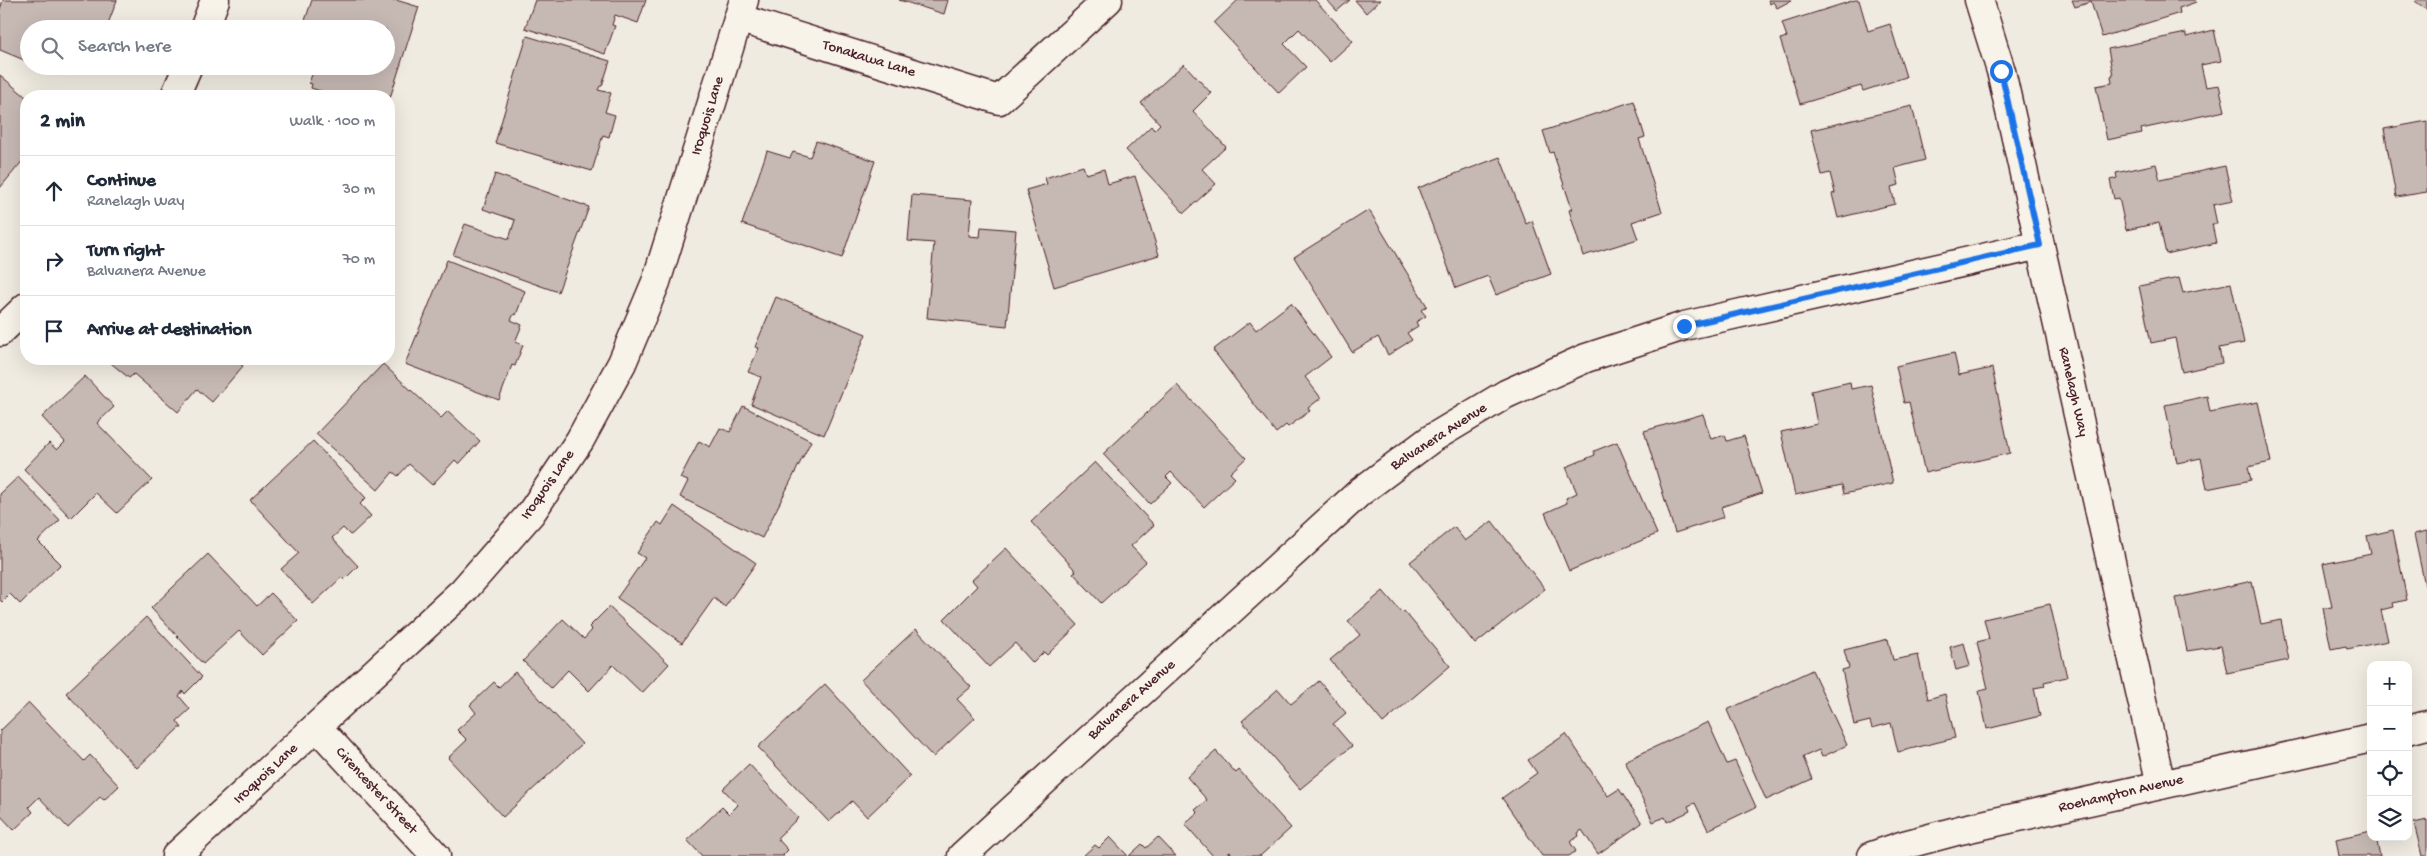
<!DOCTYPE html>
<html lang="en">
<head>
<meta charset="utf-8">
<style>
  body { margin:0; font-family:"Gochi Hand",sans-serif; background:#f2f2f3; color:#1f2937 }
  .controls { position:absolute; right:15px; bottom:15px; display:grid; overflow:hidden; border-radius:10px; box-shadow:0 5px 20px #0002 }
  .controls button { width:45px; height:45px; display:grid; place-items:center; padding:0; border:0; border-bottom:1px solid #e0e1e3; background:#fff; color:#1f2937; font:25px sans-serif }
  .stop { position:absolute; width:15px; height:15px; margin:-11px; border:4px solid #1a73e8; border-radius:50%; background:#fff }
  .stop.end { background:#1a73e8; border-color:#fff; box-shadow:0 1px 5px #0008 }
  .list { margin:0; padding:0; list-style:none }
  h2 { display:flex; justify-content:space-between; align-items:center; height:65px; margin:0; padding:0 20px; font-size:21px }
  h2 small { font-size:16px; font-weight:400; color:#747a83 }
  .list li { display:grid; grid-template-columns:32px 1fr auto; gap:15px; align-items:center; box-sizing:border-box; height:70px; padding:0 20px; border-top:1px solid #e0e1e3 }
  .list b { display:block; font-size:19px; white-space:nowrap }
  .list p { margin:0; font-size:16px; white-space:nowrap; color:#747a83 }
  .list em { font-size:16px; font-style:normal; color:#747a83 }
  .icon { flex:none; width:28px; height:28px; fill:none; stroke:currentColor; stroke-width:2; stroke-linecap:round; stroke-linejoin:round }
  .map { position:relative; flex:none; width:2427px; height:856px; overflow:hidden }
  .search { position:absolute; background:#fff; box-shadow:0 5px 20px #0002; left:20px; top:20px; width:375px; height:55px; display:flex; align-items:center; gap:12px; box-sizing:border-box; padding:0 18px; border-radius:28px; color:#747a83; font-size:19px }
  .panel { position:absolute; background:#fff; box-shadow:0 5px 20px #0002; left:20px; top:90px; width:375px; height:275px; border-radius:20px }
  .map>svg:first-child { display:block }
  .building { fill:#c6b8b3; stroke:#4a1f2b }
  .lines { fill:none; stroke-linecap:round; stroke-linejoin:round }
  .minor-casing { stroke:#4a1f2b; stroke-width:31 }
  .minor { stroke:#f7f3e8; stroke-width:28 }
  .route { stroke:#1a73e8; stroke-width:6 }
  .labels { text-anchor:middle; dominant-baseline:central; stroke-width:4.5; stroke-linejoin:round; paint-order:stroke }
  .street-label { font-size:15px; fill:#4a1f2b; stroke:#f7f3e8 }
</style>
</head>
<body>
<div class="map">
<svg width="2427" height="856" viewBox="0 0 2427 856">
  <rect width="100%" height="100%" fill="#f0ebe0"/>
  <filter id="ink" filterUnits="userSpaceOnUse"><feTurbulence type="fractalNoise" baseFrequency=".02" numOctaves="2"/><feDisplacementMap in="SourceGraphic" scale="10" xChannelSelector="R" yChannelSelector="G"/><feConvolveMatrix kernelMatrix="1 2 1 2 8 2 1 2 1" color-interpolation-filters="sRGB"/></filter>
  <g filter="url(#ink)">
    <path class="building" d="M3,0H117L106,29H29V62L0,50V9Z
      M312,0H396L419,7L389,101V96H336L311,88L312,84L309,83L315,66H386V29H302Z
      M535,0H646L638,23L615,15L612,25L615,26L605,54L525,28Z
      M899,0H948L944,14Z
      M1238,0H1315L1353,41L1330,62L1299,29L1284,44L1306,67L1279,93L1214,23Z
      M1327,0H1350L1337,11Z
      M1355,0H1380L1366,13Z
      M1768,0H1792L1777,8L1773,2L1770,4Z
      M1855,0H1859L1868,31L1890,24L1906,77L1863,91L1861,86L1800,104L1780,39L1787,37L1782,23Z
      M2072,0H2195L2196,2L2179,8L2180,13L2102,37L2091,2L2075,7Z
      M2427,0V10L2415,1L2416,0Z
      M2214,30L2221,61L2201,65L2206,87L2219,85L2225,111L2141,129L2142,133L2107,140L2096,86L2112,83L2111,76L2113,75L2108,49L2186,33V37Z
      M527,36L610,61L602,86H600L598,90L611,93L605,112L615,115L609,137L603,135L592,171L495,143Z
      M1184,64L1211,93L1193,111L1226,147L1202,169L1216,184L1184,213L1126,150L1151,126L1154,130L1160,124L1141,103Z
      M41,66H67L63,75Z
      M0,75L26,97V130L24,132L26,134V152L22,157L24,159L0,188Z
      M1634,101L1645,137L1639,139L1662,212L1632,222L1638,239L1583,256L1569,210L1572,209L1553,152L1550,153L1543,131Z
      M1912,106L1925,160L1895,168L1899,185L1891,187L1895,204L1838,218L1832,194L1835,193L1830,173L1822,175L1811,130Z
      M2427,121V192L2396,197L2384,129Z
      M816,141L875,161L842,258L742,224L767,151L790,158L793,152L810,157Z
      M1500,157L1526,224L1532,221L1551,274L1496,295L1488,276L1456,288L1418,188Z
      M2156,164L2160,180L2225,166L2233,201L2213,205L2217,224H2212L2216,243L2166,254L2159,223L2126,230L2119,198L2114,199L2110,180L2117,178L2116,173Z
      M1083,166L1086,174L1104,169L1108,184L1135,176L1159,255L1054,287L1026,190L1047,184L1045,178Z
      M495,174L589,207L558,292L453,255L465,224L509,239L515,220L483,209Z
      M912,195L972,200L969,236L980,237L981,227L1016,230L1007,326L927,318L934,243L908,241Z
      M1369,210L1427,306L1421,310L1426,316L1416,322L1418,326L1407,333L1412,340L1388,355L1378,337L1352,352L1294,257Z
      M447,260L525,291L516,315L514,314L511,320L522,325L515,342L523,345L515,366L512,365L499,400L405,364Z
      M2179,278L2183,293L2231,283L2244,343L2219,348L2222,363L2182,372L2175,338L2151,343L2139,286Z
      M776,297L866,334L824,435L751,404L761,377L748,372L759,348L755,347Z
      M1291,303L1331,357L1305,377L1321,398L1308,408L1310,411L1288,427L1286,425L1276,433L1213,350L1250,322L1256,330Z
      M1954,353L1959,375L1992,368L2010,453L1925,473L1909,402L1904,403L1896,366Z
      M106,359H234L243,366L212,402L197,389L178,412L134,374L129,378Z
      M383,364L441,418L448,411L480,441L459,464L455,460L432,485L409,464L398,476L393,472L378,490L316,434Z
      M85,376L114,407L97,423L152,480L117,513L96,493L71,518L24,469L49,443L57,450L65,442L42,417Z
      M1850,382L1851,389L1871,385L1893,483L1844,494L1842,485L1795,495L1781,432L1817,424L1811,391Z
      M1177,385L1246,458L1230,473L1235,478L1204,507L1171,472L1166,477L1172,483L1150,504L1103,454Z
      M2207,396L2210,412L2258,402L2271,462L2248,467L2251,480L2207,489L2201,458L2177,463L2165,405Z
      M743,406L811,441L762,538L680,497L688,481L680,478L699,441L710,447L720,428L730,432Z
      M1703,414L1711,439L1725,435L1727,441L1744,436L1762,493L1721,507L1724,517L1675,533L1644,431Z
      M313,441L366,498L360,504L371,516L352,534L350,535L343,528L332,538L358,566L344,580L342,577L313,604L281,569L299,553L250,500Z
      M1617,442L1657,534L1569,571L1545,513L1567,503L1566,498L1577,493L1566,467L1595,455L1594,451Z
      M1095,462L1154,525L1131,546L1146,562L1101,603L1073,573L1076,571L1031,522Z
      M18,477L60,520L38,541L61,564L20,604L10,594L2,602L0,600V494Z
      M674,506L756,563L725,607L714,598L682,643L617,598L645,558L637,553L658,522L662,525Z
      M1492,521L1545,589L1475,644L1410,562L1454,527L1465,541Z
      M2393,530L2407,600L2392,603L2393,607L2381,610L2388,641L2347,649L2346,646L2331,649L2323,608L2332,607L2323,564L2371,554L2367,536Z
      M2427,531V595L2414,534Z
      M1006,548L1078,625L1047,655L1044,652L1033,663L1015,643L989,667L944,619L977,586L972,580Z
      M208,554L257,606L271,593L298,621L262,655L239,631L203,664L151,608Z
      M2252,581L2261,624L2281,620L2289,660L2227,673L2221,646L2187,651L2176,598Z
      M1383,591L1402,613L1404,611L1450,666L1383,723L1330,660L1360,635L1348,621Z
      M2050,604L2067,677L2044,682L2045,686L2034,688L2040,716L1987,729L1979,691L1988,689L1977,642L1989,639L1984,619Z
      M609,607L669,664L642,693L613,665L589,691L568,670L551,688L523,661L563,619L584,639L592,630L589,627Z
      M146,617L202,677L185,694L183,691L179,696L190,709L177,721L182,728H179L137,768L66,693Z
      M916,629L971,687L957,699L975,718L933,757L861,680Z
      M1888,639L1893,660L1918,655L1928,699L1945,694L1955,738L1898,752L1891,723L1872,728L1870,721L1854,725L1842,670L1849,668L1844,650Z
      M1964,643L1970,666L1956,670L1950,647Z
      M1812,670L1847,745L1822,757L1819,750L1803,757L1812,779L1766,800L1727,710Z
      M515,672L582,744L503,817L448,758L467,740L457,730L476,713L470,705L494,682L499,687Z
      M1319,681L1346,713L1333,724L1352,746L1300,789L1242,721L1278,689L1291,704Z
      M825,684L910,776L867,817L852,801L829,822L758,747Z
      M29,703L84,761L90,755L119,786L104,800L100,797L68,828L39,797L29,807L33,812L14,830L0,815V731Z
      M1708,722L1727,764L1735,761L1756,807L1708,830L1695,803L1688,806L1690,811L1667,822L1665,817L1653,822L1625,761Z
      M1566,734L1608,796L1619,789L1642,823L1598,854L1582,830L1578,833L1579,836L1570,842L1576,851L1569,856H1542L1502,798L1537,773L1528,760Z
      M1216,751L1236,773L1239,770L1291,828L1260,856H1234L1230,852L1225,856H1213L1185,824L1198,813L1195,810L1207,800L1187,777Z
      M749,764L798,818L777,838L788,850L783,855L784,856H702L687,840L722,807L729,814L738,805L723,789Z
      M2427,820V856H2422L2414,823Z
      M2371,831V837H2376L2380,856H2339L2336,839Z
      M1110,837L1128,856H1083L1095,845L1099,848Z
      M1158,837L1176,856H1129L1142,844L1146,848Z"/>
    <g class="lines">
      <g class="minor-casing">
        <path id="minor" d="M1979,0L2001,71L2161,785
          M738,18L999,100L1108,0
          M204,29L215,0
          M175,96L188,66
          M0,332L26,307
          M317,727L436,856
          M2408,730L2427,725
          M176,856L463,591L531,513L580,440L622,363L656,282L744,0
          M962,856L1360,492L1431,439L1506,394L1586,358L1684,326L2040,245
          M1872,856L1904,845L1960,830L2371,738"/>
      </g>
      <use href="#minor" class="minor"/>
    </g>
  </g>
  <g class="lines" filter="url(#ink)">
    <path class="route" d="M1684,326L2040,245L2001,71"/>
  </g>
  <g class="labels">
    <g class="street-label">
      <text transform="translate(869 59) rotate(17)">Tonakawa Lane</text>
      <text transform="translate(708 116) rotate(-73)">Iroquois Lane</text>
      <text transform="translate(2073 392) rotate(77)">Ranelagh Way</text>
      <text transform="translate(1439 437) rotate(-33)">Balvanera Avenue</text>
      <text transform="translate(548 485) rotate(-55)">Iroquois Lane</text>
      <text transform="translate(1132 700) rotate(-42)">Balvanera Avenue</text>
      <text transform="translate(266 774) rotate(-43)">Iroquois Lane</text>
      <text transform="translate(376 791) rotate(47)">Cirencester Street</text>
      <text transform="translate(2121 794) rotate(-13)">Roehampton Avenue</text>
    </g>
  </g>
</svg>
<div class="controls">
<button>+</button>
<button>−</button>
<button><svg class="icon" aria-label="locate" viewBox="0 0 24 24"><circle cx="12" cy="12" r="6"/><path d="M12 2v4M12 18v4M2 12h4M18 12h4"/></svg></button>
<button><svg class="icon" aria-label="layers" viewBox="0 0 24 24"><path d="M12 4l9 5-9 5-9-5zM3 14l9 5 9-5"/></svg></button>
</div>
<div class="stop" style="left:2001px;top:71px"></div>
<div class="stop end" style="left:1684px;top:326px"></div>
<div class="search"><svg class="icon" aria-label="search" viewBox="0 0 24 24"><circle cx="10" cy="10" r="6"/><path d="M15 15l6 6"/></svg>Search here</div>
<section class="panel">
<h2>2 min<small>Walk · 100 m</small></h2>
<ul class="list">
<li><svg class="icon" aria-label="ahead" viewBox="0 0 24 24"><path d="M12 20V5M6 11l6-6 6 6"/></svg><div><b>Continue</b><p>Ranelagh Way</p></div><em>30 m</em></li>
<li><svg class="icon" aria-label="right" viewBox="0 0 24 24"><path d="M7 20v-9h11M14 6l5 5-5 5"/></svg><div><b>Turn right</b><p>Balvanera Avenue</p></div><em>70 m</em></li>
<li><svg class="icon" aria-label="arrive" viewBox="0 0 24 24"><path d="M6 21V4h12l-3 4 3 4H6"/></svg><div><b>Arrive at destination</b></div></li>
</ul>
</section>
</div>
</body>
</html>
